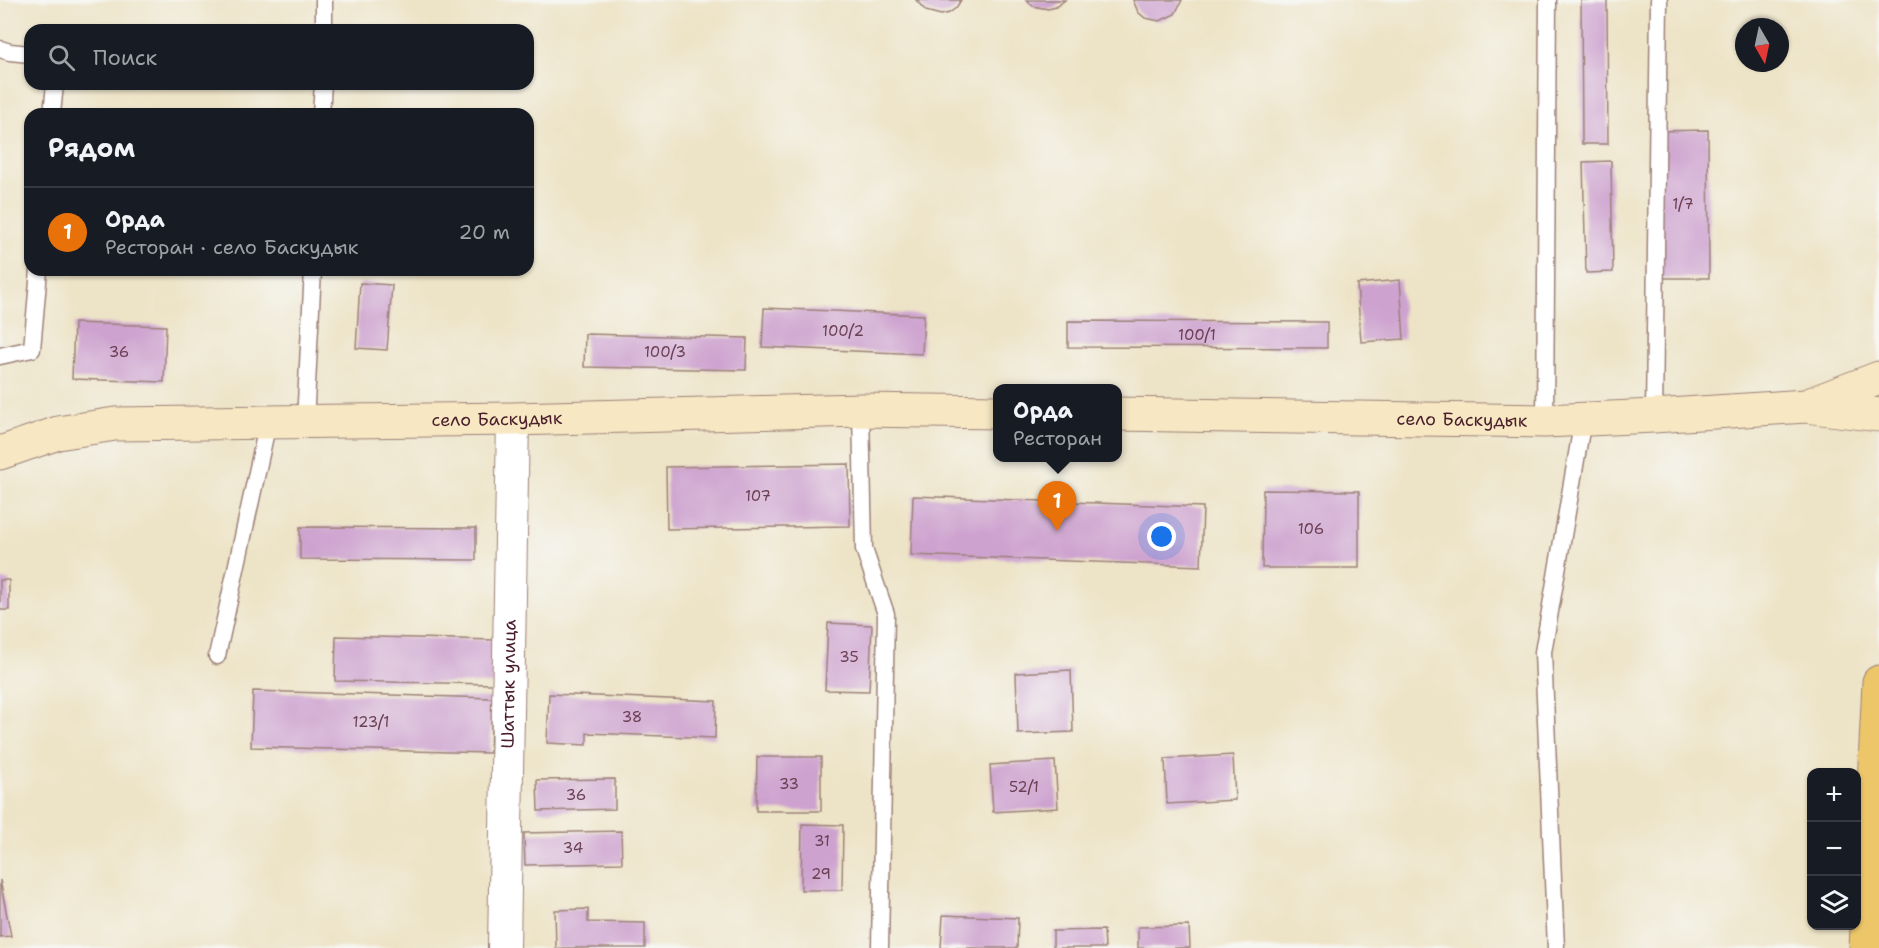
<!DOCTYPE html>
<html lang="ru">
<head>
<meta charset="utf-8">
<style>
  body { margin:0; font-family:"Shantell Sans",sans-serif; background:#20242c; color:#f1f3f6 }
  .controls { position:absolute; right:18px; bottom:18px; display:grid; overflow:hidden; border-radius:12px; box-shadow:0 2px 4px #0004 }
  .controls button { width:54px; height:54px; display:grid; place-items:center; padding:0; border:0; border-bottom:2px solid #363941; background:#171b24; color:#f1f3f6; font:30px sans-serif }
  .compass { position:absolute; left:1735px; top:18px; width:54px; height:54px; border-radius:50%; background:#171b24; box-shadow:0 2px 4px #0004; rotate:171deg }
  .you { position:absolute; left:1162px; top:537px; width:21px; height:21px; margin:-15px; border:4px solid #fff; border-radius:50%; background:#1a73e8; box-shadow:0 0 0 9px #1a73e833 }
  .badge { display:grid; place-items:center; width:39px; height:39px; border-radius:50%; background:#1f6fb2; color:#fff; font-size:20px; font-weight:700 }
  .pin { position:absolute; translate:-50% -50px; filter:drop-shadow(0 2px 3px #0008) }
  .pin::after { content:''; position:absolute; top:32px; width:21px; height:18px; background:inherit; clip-path:polygon(0 0,100% 0,50% 100%) }
  .popup { position:absolute; left:993px; top:384px; width:129px; height:78px; box-sizing:border-box; display:grid; place-content:center; border-radius:12px; background:#171b24; filter:drop-shadow(0 2px 4px #0005); font-size:20px; white-space:nowrap; color:#9ea1a6 }
  .popup b { font-size:22px; color:#f1f3f6 }
  .popup::after { content:''; position:absolute; left:50%; top:100%; margin-left:-12px; border:12px solid transparent; border-top-color:#171b24 }
  .list { margin:0; padding:0; list-style:none }
  h2 { display:flex; justify-content:space-between; align-items:center; height:78px; margin:0; padding:0 24px; font-size:26px }
  h2 small { font-size:20px; font-weight:400; color:#9ea1a6 }
  .list li { display:grid; grid-template-columns:39px 1fr auto; gap:18px; align-items:center; box-sizing:border-box; height:90px; padding:0 24px; border-top:2px solid #363941 }
  .list b { display:block; font-size:22px; white-space:nowrap }
  .list p { margin:0; font-size:20px; white-space:nowrap; color:#9ea1a6 }
  .list em { font-size:20px; font-style:normal; color:#9ea1a6 }
  .icon { flex:none; width:33px; height:33px; fill:none; stroke:currentColor; stroke-width:2; stroke-linecap:round; stroke-linejoin:round }
  .map { position:relative; flex:none; width:1879px; height:948px; overflow:hidden }
  .search { position:absolute; background:#171b24; box-shadow:0 2px 4px #0004; left:24px; top:24px; width:510px; height:66px; display:flex; align-items:center; gap:15px; box-sizing:border-box; padding:0 21px; border-radius:18px; color:#9ea1a6; font-size:22px }
  .panel { position:absolute; background:#171b24; box-shadow:0 2px 4px #0004; left:24px; top:108px; width:510px; height:168px; border-radius:18px }
  .map>svg:first-child { display:block }
  .building { fill:#cda2cf }
  .lines { fill:none; stroke-linecap:round; stroke-linejoin:round }
  .lane-casing { stroke:#9c8178; stroke-width:19 }
  .street-casing { stroke:#9c8178; stroke-width:34 }
  .secondary-casing { stroke:#9c8178; stroke-width:35 }
  .primary-casing { stroke:#9c8178; stroke-width:35 }
  .lane { stroke:#fff; stroke-width:16 }
  .street { stroke:#fff; stroke-width:32 }
  .secondary { stroke:#f7e8c3; stroke-width:33 }
  .primary { stroke:#ecc669; stroke-width:33 }
  .labels { text-anchor:middle; dominant-baseline:central; stroke-width:6; stroke-linejoin:round; paint-order:stroke }
  .number-label { font-size:15px; fill:#6b4054 }
  .street-label { font-size:18px; fill:#4a1f2b; stroke:#f6f6f2 }
</style>
</head>
<body>
<div class="map">
<svg width="1879" height="948" viewBox="0 0 1879 948">
  <rect width="100%" height="100%" fill="#f6f6f2"/>
  <filter id="ink" filterUnits="userSpaceOnUse"><feTurbulence type="fractalNoise" baseFrequency=".0167" numOctaves="2"/><feDisplacementMap in="SourceGraphic" scale="12" xChannelSelector="R" yChannelSelector="G"/><feConvolveMatrix kernelMatrix="1 2 1 2 8 2 1 2 1" color-interpolation-filters="sRGB"/></filter>
  <filter id="wash" filterUnits="userSpaceOnUse"><feTurbulence type="fractalNoise" baseFrequency=".008" numOctaves="4" result="noise"/><feDisplacementMap in="SourceGraphic" scale="24" xChannelSelector="R" yChannelSelector="G"/><feGaussianBlur stdDeviation="1.35" result="paint"/><feColorMatrix in="noise" values="0 0 0 0 0 0 0 0 0 0 0 0 0 0 0 0 0 1.4 0 .05"/><feComposite in="paint" operator="in"/></filter>
  <g filter="url(#wash)">
    <rect width="100%" height="100%" fill="#ede3c6"/>
    <g id="blocks">
      <path class="building" d="M916,0H961L956,8L949,13L941,15L926,11Z
        M1026,0H1065L1056,7L1048,9L1033,6Z
        M1133,0H1182L1175,14L1160,21L1145,18L1138,12Z
        M1581,0H1607L1608,144H1582Z
        M1708,130L1709,278H1659L1658,131Z
        M1611,161L1613,272L1586,273L1583,162Z
        M1400,280L1404,339L1361,342L1357,284Z
        M360,283L392,285L387,350L356,348Z
        M764,308L924,315L922,354L762,347Z
        M1068,321L1327,322V348L1068,347Z
        M74,323L166,326L164,382L72,379Z
        M585,334L747,338L746,370L584,367Z
        M849,464L850,526L667,529L666,467Z
        M1263,490L1359,491V568H1262Z
        M913,496L1203,507L1201,566L911,555Z
        M300,527L476,528V560L300,559Z
        M0,580H9V610H0Z
        M828,623L872,625L869,691L825,690Z
        M336,636L495,640L494,684L335,681Z
        M1071,670L1073,732L1018,734L1016,673Z
        M253,691L492,698L490,753L251,747Z
        M549,694L716,701L715,738L587,733V745L547,743Z
        M1233,755L1235,800L1167,804L1165,759Z
        M757,757H821V811H756Z
        M1055,761L1058,808L993,812L990,765Z
        M615,779V809L538,811L537,780Z
        M802,824L843,825L842,890H801Z
        M621,831L622,863L525,865L524,833Z
        M0,880L11,936L0,937Z
        M588,909V922L645,923V948H556L555,910Z
        M943,915L1018,918L1017,948H941Z
        M1189,926L1190,948H1138V927Z
        M1104,930L1105,948H1053V931Z"/>
    </g>
  </g>
  <g filter="url(#ink)">
    <use href="#blocks" fill-opacity="0" stroke="#9c8178" stroke-width="1.5"/>
    <g class="lines">
      <g class="lane-casing">
        <path id="lane" d="M324,30V0
          M0,49L10,52L30,54
          M52,114L55,84
          M321,114L323,84
          M0,356L32,349L39,270
          M861,410L864,549L886,614L880,948
          M1654,416L1659,0
          M1545,421L1548,0
          M305,422L313,270
          M217,656L268,422
          M1556,948L1543,652L1583,419"/>
      </g>
      <g class="street-casing">
        <g id="street">
          <path id="s1" d="M504,948L513,419"/>
        </g>
      </g>
      <g class="secondary-casing">
        <g id="secondary">
          <path d="M1811,404L1879,378"/>
          <path id="s2" d="M1117,414L1545,421L1654,416L1806,406L1879,415"/>
          <path id="s3" d="M0,453L58,433L115,424L513,419L861,410L997,412"/>
        </g>
      </g>
      <g class="primary-casing">
        <path id="primary" d="M1866,948L1879,682"/>
      </g>
      <use href="#lane" class="lane"/>
      <use href="#street" class="street"/>
      <use href="#secondary" class="secondary"/>
      <use href="#primary" class="primary"/>
    </g>
  </g>
  <g class="labels">
    <g class="number-label">
      <text x="1683" y="204">1/7</text>
      <text x="843" y="331">100/2</text>
      <text x="1197" y="335">100/1</text>
      <text x="119" y="352">36</text>
      <text x="665" y="352">100/3</text>
      <text x="758" y="496">107</text>
      <text x="1311" y="529">106</text>
      <text x="849" y="657">35</text>
      <text x="632" y="717">38</text>
      <text x="371" y="722">123/1</text>
      <text x="789" y="784">33</text>
      <text x="1024" y="787">52/1</text>
      <text x="576" y="795">36</text>
      <text x="822" y="841">31</text>
      <text x="573" y="848">34</text>
      <text x="821" y="874">29</text>
    </g>
    <g class="street-label">
      <text stroke="none"><textPath href="#s3" startOffset="501">село Баскудык</textPath></text>
      <text stroke="none"><textPath href="#s2" startOffset="345">село Баскудык</textPath></text>
      <text stroke="none"><textPath href="#s1" startOffset="264">Шаттык улица</textPath></text>
    </g>
  </g>
</svg>
<div class="controls">
<button>+</button>
<button>−</button>
<button><svg class="icon" aria-label="layers" viewBox="0 0 24 24"><path d="M12 4l9 5-9 5-9-5zM3 14l9 5 9-5"/></svg></button>
</div>
<svg class="compass" viewBox="-18 -18 36 36"><path d="M0-13l5 13h-10z" fill="#e53935"/><path d="M0 13l5-13h-10z" fill="#9ea1a6"/></svg>
<div class="you"></div>
<div class="pin badge" style="left:1057px;top:531px;background:#e8710a">1</div>
<div class="popup"><b>Орда</b>Ресторан</div>
<div class="search"><svg class="icon" aria-label="search" viewBox="0 0 24 24"><circle cx="10" cy="10" r="6"/><path d="M15 15l6 6"/></svg>Поиск</div>
<section class="panel">
<h2>Рядом<small></small></h2>
<ul class="list">
<li><span class="badge" style="background:#e8710a">1</span><div><b>Орда</b><p>Ресторан · село Баскудык</p></div><em>20 m</em></li>
</ul>
</section>
</div>
</body>
</html>
